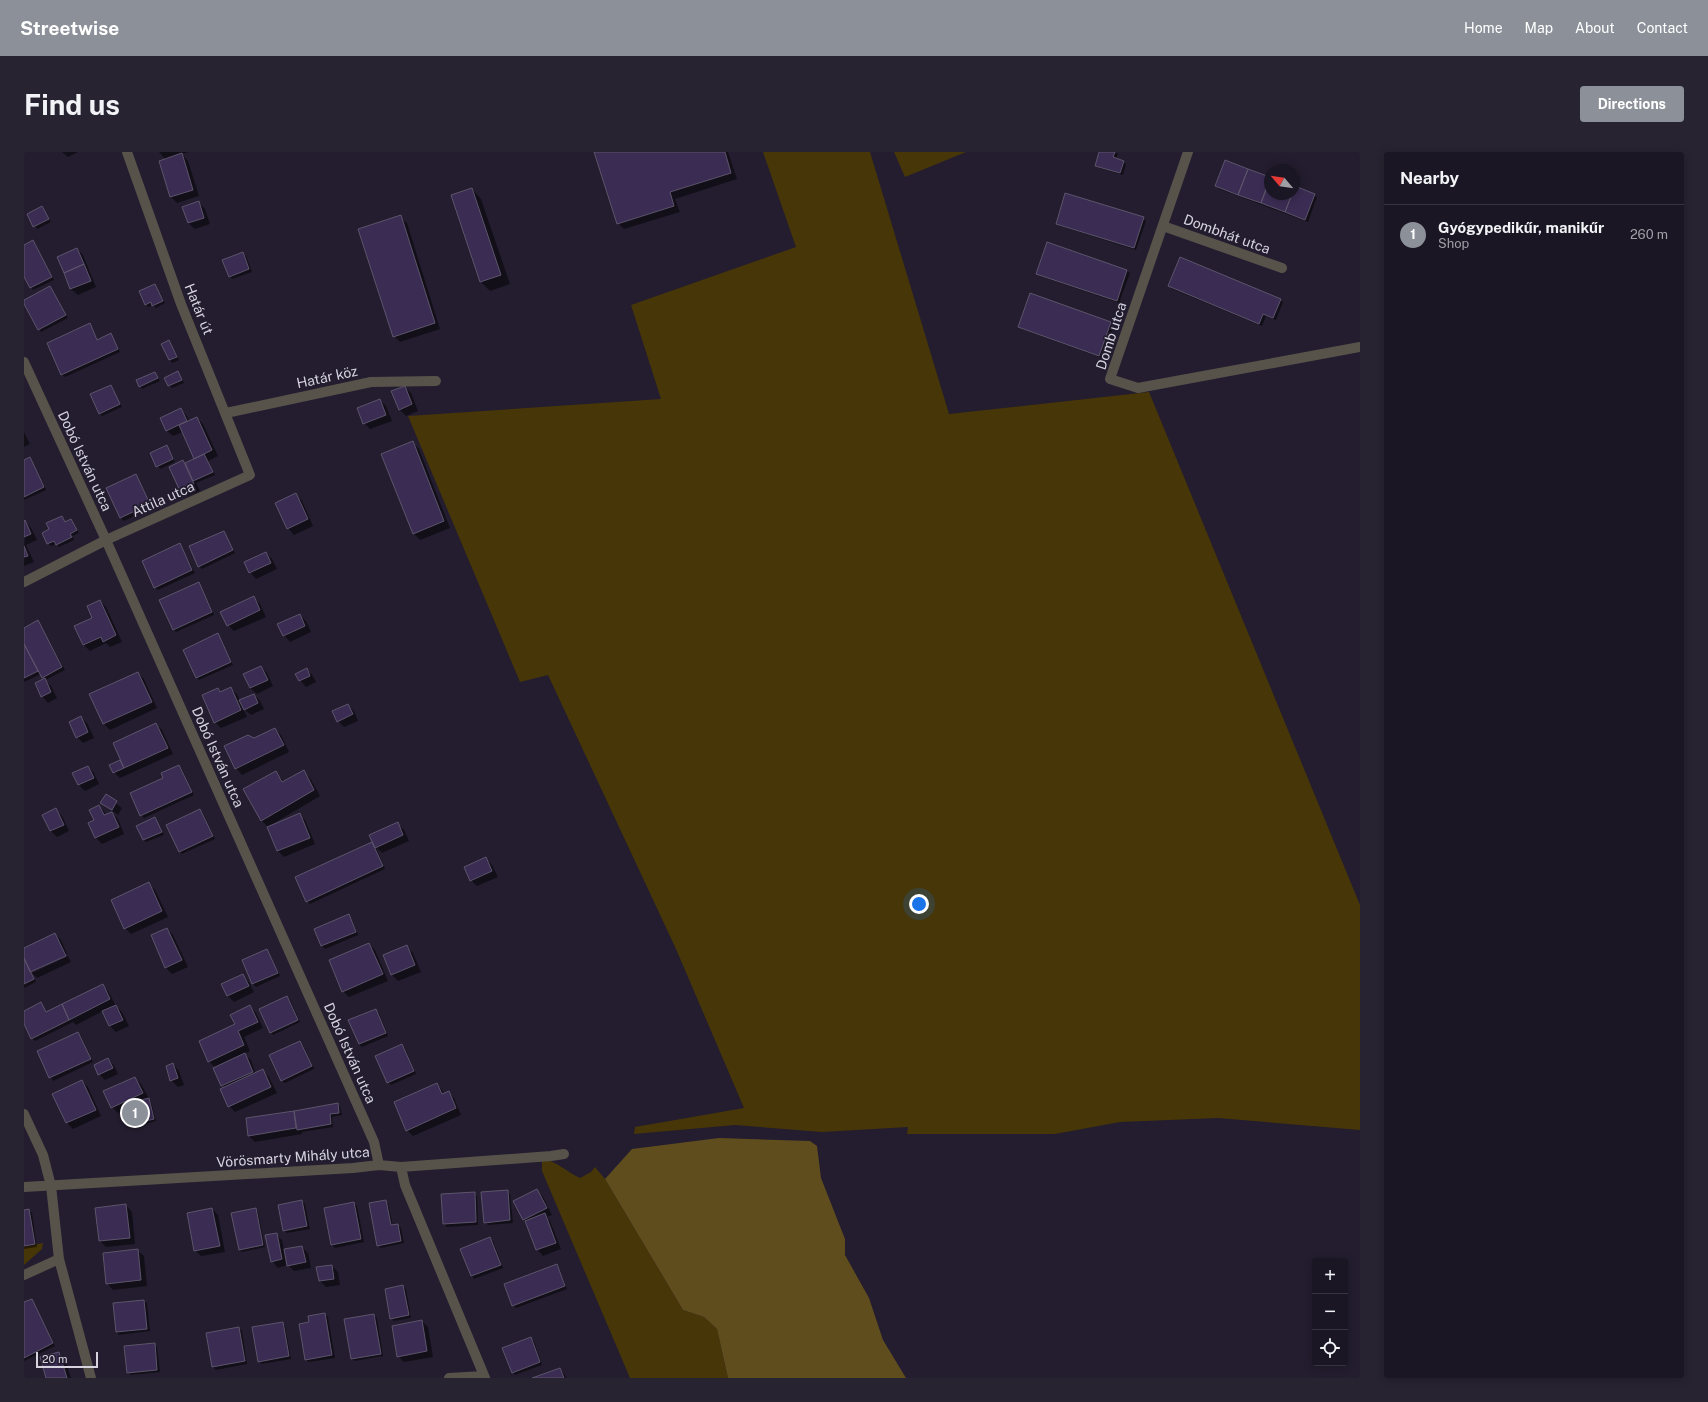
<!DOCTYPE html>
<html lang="en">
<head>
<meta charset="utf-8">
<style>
  body { margin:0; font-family:"Public Sans",sans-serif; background:#272330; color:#f1f3f6 }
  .controls { position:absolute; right:12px; bottom:12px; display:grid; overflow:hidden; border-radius:4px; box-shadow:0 2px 10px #0003 }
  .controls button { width:36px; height:36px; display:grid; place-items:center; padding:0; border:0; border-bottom:1px solid #383541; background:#1a1623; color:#f1f3f6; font:20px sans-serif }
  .compass { position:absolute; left:1240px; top:12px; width:36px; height:36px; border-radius:50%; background:#1a1623; box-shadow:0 2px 10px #0003; rotate:299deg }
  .scale { position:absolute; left:12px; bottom:10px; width:62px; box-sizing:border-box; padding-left:4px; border:2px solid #d6d3df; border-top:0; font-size:11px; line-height:14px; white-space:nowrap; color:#d6d3df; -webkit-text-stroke:3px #231d2f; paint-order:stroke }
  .you { position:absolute; left:895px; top:752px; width:14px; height:14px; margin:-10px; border:3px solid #fff; border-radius:50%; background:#1a73e8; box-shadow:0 0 0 6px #1a73e833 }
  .badge { display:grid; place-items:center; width:26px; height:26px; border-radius:50%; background:#8c9099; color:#fff; font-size:13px; font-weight:700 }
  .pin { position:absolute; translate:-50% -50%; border:2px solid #fff; box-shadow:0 1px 4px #0006 }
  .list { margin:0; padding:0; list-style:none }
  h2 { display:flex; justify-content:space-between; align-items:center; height:52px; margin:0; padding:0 16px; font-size:17px }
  h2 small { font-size:13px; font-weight:400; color:#9f9fa6 }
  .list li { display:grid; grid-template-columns:26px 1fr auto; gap:12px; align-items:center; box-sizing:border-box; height:60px; padding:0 16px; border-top:1px solid #383541 }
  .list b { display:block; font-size:15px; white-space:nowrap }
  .list p { margin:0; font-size:13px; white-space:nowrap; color:#9f9fa6 }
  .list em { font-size:13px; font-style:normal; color:#9f9fa6 }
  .icon { flex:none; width:22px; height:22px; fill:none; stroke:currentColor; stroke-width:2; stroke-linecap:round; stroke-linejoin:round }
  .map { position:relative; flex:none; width:1336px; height:1226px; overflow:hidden; border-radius:4px }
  header { display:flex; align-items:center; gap:24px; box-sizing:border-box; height:56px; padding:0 20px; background:#8c9099; color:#fff }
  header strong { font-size:19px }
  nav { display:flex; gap:22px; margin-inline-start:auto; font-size:14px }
  .intro { display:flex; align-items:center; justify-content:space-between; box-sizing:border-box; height:96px; padding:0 24px }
  h1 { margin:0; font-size:28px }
  .button { padding:10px 18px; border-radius:4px; background:#8c9099; color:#fff; font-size:14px; font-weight:700 }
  main { display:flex; gap:24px; padding:0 24px }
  aside { flex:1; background:#1a1623; border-radius:4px; box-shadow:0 2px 10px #0003 }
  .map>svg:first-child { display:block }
  .green { fill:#473607 }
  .forest { fill:#604d1e }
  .shadow { fill:#0007 }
  .building { fill:#3b2c53; stroke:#5c556b }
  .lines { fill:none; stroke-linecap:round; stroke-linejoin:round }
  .minor { stroke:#57534a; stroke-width:10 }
  .labels { text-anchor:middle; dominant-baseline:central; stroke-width:3.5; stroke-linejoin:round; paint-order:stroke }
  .street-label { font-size:14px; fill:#d6d3df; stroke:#231d2f }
</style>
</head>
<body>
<header>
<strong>Streetwise</strong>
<nav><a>Home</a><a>Map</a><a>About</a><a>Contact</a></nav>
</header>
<div class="intro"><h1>Find us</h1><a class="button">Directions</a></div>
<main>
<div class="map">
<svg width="1336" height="1226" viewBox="0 0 1336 1226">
  <rect width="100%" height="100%" fill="#231d2f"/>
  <path class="green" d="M739,0H846L925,262L1125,240L1336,753V978L1194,966L1096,970L1031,982H883L884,975L798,980L711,973L610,982L611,975L720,956L652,797L524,523L496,530L384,264L637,247L607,153L772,95Z
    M870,0H942L881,25Z
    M518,1007C529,1007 545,1021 556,1026L567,1020L571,1015L581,1027L659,1158L680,1165L693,1177L704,1226H606L518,1019Z
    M19,1091L18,1097L0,1113V1095Z"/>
  <path class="forest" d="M695,986L786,989L793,994L797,1026L821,1087V1103L845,1146L859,1188L882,1226H704L693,1177L680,1165L659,1158L581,1027L608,997Z"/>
  <path class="shadow" d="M38,0H54L44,5Z
    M135,0H165L158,2L164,9L175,44L153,51L147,45L136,10L142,8Z
    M571,0H704L713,27L651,47L656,60L600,77L594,71Z
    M1076,0L1094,1L1092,7L1099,9L1102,12L1099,23L1075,16L1072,14Z
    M1201,9L1246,26V42H1270V35L1290,43L1293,45L1284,70L1195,37L1192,34Z
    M448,37L457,47L486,132L466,139L457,130Z
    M175,50L181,57L186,72L171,77L164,71Z
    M18,56L27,70L13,77L4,62Z
    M376,65L383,71L416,177L376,190L370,184Z
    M1119,66L1122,69L1112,98L1036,74L1033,72Z
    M11,92L30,128L9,138L0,123V94Z
    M1024,92L1103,119L1106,121L1095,151L1016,124L1014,121Z
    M53,97L59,103L72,135L54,143L47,137L34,105Z
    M219,101L222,104L228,120L208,127L206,124Z
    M131,133L141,151L132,156L129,153L124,155L122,152Z
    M1145,134L1256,148L1259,150L1252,168L1242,164L1238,174L1148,137Z
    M26,135L44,166L17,180L0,149Z
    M1007,143L1087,171L1090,174L1078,206L998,177L995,175Z
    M66,173L74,189L87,183L96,200L41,225L38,223Z
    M145,189L155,208L148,211L138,192Z
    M154,220L160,231L148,236L141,226Z
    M130,221L136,229L118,237L116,234Z
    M86,234L98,255L78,264L75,261Z
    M381,235L387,241L394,259L382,264L375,257Z
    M356,248L362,254L368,269L346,277L340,271Z
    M157,258L163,264L165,269L173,266L179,272L194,304L184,309L191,323L172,331L176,339L163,344L157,338L159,309L162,312L172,307L159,280L149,284L142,278Z
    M0,280L6,292L0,295Z
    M389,291L395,297L426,376L396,388L389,381Z
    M142,294L151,310L136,317L127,301Z
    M6,306L8,309L22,338L0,348V309Z
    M112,323L114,326L128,355L100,369L97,366L84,336Z
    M271,342L278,349L289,374L270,383L264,376Z
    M38,365L42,371L47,368L55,381L48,384L50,388L35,395L32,392L27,394L24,391Z
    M1,369L7,376L13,388L2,393L10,410L0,414Z
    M200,380L211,401L178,417L175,414Z
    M156,392L171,421L134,438L131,435Z
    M242,401L248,407L253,417L232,427L226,420L222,410Z
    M175,431L177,434L190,463L152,480L150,478Z
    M230,446L236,452L242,465L210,479L204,473Z
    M76,449L82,455L98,490L86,495L82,491L66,499L60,493Z
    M276,463L282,469L287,480L266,490L260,483Z
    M14,469L41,518L21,528L27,534L33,546L24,551L18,544L21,527L17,522L0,530V477Z
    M193,483L196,485L209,513L175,528L172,525Z
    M237,515L243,521L249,534L233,542L226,536L221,523Z
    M283,517L289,524L292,530L282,535L276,528Z
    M114,521L120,527L133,556L86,578L80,572L67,543Z
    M206,536L213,542L216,549L230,543L236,549L240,557L227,563L219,556L223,565L197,576L191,570L194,537L197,540Z
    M324,553L330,559L334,569L320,575L314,569Z
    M57,565L63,571L70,586L59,591L53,585Z
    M132,572L138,578L149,602L96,626L90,620L87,614L98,609Z
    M251,577L257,583L265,600L218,623L212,616L201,594L230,588Z
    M155,614L158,617L170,643L120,666L117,663L141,626Z
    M64,615L70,621L75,632L61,639L55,633Z
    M279,619L286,626L296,644L247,673V674L275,662L281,668L291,692L260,705L254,699L244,675L237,668L252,620L260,630Z
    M82,644L98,656L94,663L78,650Z
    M75,654L83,663L88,661L94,667L100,682L78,692L72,686L65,671L71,669Z
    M32,658L38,664L45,679L33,685L27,679L19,664Z
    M176,658L179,661L191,687L158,702L155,699Z
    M131,666L140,683L122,690L120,688Z
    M373,671L380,678L385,689L358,701L352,695L361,717L286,752L283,749L272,726L350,691Z
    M462,707L468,713L474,725L453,734L447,728Z
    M125,732L131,738L144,765L107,782L101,776Z
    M324,763L327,766L334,783L301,797L298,794L291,777Z
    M143,777L149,783L164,815L148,822L142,816L128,784Z
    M31,782L37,788L43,802L8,818V821L44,804L47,810L13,826L7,820L12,830L0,836V797Z
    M345,792L351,798L364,829L325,845L319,839Z
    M382,795L389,801L397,820L374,829L368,823L360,804Z
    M242,798L245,801L256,824L232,835L229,832L219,809Z
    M219,823L225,830L230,840L210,850L203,843Z
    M78,833L84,839L92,854L98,860L105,874L92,880L86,874L79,859L52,873L49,870L11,889L8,886L0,870V860L17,851L23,861Z
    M263,845L266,848L276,870L249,883L246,880Z
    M226,854L232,861L239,876L220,885L226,899L220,902L227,908L232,922L239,919L245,925L253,941L211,960L205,954L201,936L190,916H191L185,909L176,889L212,873Z
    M352,858L355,861L364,884L338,895L335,892Z
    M54,881L57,884L69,910L29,929L14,899Z
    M276,890L279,893L290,917L261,931L258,929L246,903Z
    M378,893L381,896L392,922L367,933L364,930Z
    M84,907L90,913L94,922L81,928L75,922Z
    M149,912L155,919L160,933L154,935L147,928Z
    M111,926L117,932L127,950L132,969L118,973L115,970L110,971L108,969L104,957L94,961L88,955Z
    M58,929L64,935L77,964L49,977L43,971L30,942Z
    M413,932L421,942L424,940L430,946L437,963L389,984L383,978Z
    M314,952L316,955L318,963L308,965L309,975L278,980V982L231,990L225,984L270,960Z
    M513,1038L519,1045L528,1063L523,1065L526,1069L537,1097L519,1104L513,1097L503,1070L500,1067Z
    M483,1039L486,1042L489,1071L464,1073L461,1070Z
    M450,1041L453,1044L454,1073L423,1075L420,1072Z
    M278,1049L281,1052L286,1077L263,1081L260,1079Z
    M361,1049L364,1052L369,1074L374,1073L377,1076L380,1091L357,1096L354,1093Z
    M330,1051L333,1054L340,1090L311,1096L308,1093L301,1056Z
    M102,1053L108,1060L111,1092L82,1095L76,1089L73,1057Z
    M188,1057L194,1063L201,1100L177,1104L171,1098Z
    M232,1057L234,1060L241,1095L218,1100L215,1097Z
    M5,1058L8,1061L13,1095L0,1097V1059Z
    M252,1082L258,1088L260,1098L278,1095L284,1101L287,1116L270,1119L264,1113L254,1116L248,1109Z
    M466,1087L469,1089L479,1116L450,1127L448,1124L438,1097Z
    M113,1098L120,1104L123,1134L89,1138L83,1131Z
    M532,1113L535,1116L543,1137L492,1156L489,1153Z
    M308,1114L314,1120L316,1133L302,1135L296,1129L293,1116Z
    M379,1134L382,1137L387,1166L370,1169L367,1166Z
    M8,1148L10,1151L31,1194L0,1209V1152Z
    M120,1149L123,1151L126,1179L95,1183L93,1180Z
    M301,1162L304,1165L311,1206L285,1210L282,1208L286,1171Z
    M350,1163L353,1166L359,1204L330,1209L328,1207Z
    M398,1169L404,1175L409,1205L380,1210L374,1204Z
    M259,1171L261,1174L267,1207L238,1212L235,1210Z
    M215,1176L218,1179L223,1212L192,1218L189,1215Z
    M507,1186L510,1189L518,1213L491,1223L489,1220Z
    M130,1192L133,1195L136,1220L107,1223L104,1220Z
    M35,1201L41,1207L47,1226H23Z
    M536,1217L543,1226H511Z"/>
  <path class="building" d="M570,0H701L707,21L646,40L650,54L593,72Z
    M1075,0H1091L1089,5L1100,9L1096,21L1071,14Z
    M158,1L169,38L146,45L135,9Z
    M1201,8L1224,17L1214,43L1191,34Z
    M1224,17L1246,25L1237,51L1214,43Z
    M1246,28V42H1268L1261,60L1237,51Z
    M1271,34L1291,42L1281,68L1261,60L1268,42H1270Z
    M448,36L477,123L456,130L427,43Z
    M1041,41L1120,65L1110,96L1032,72Z
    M175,49L180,66L164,71L158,55Z
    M18,54L25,67L9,75L3,62Z
    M377,63L411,171L369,185L334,77Z
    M9,88L28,125L6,136L0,125V93Z
    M1023,90L1103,118L1093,149L1012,122Z
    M53,96L60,112L40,121L33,105Z
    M219,100L225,117L205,125L198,108Z
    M1156,105L1257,147L1249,166L1239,162L1235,172L1144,134Z
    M60,112L67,129L46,137L40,121Z
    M131,132L139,149L128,154L127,150L121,153L115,139Z
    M26,134L42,163L14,178L0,152V148Z
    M1006,141L1087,170L1075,204L994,175Z
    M66,171L73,188L87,181L94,197L37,223L23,191Z
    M145,188L153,205L145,208L137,192Z
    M154,219L158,228L144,234L140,226Z
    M131,220L134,226L115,235L112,228Z
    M87,233L96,252L75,262L66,242Z
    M381,234L388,252L375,258L367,239Z
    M356,247L362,263L339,272L333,256Z
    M157,256L163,269L142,279L136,266Z
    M173,265L188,298L170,307L155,273Z
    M389,289L420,369L389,382L357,302Z
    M143,293L149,307L132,315L126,301Z
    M180,302L189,320L169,329L161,311Z
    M6,305L20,335L0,345V308Z
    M159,308L170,332L156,339L145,315Z
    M112,322L126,352L96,366L82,336Z
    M272,341L284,367L263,377L251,351Z
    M38,364L41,370L47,367L53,378L46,382L48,385L32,393L30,389L23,392L18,381L25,377L22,371Z
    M1,368L7,382L0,385V369Z
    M200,379L209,398L174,415L165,394Z
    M156,391L168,418L130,436L118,409Z
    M0,394L4,404L0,405Z
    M242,400L247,411L225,421L220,410Z
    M175,430L188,460L149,478L135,448Z
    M230,444L236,458L203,474L196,460Z
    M76,448L92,483L79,490L77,485L59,493L50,474L68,466L63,454Z
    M276,462L281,474L259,484L253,472Z
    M14,468L38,515L18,526L0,492V476Z
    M194,481L207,510L172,526L159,498Z
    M0,492L14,519L0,526Z
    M237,514L244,528L226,536L219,522Z
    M283,516L286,524L275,529L271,522Z
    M114,520L128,550L79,572L65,542Z
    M21,526L27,540L17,545L11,531Z
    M207,535L217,558L190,571L178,543L194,536L196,540Z
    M230,542L234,551L220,558L215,548Z
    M324,552L329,562L313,570L308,559Z
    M57,564L64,580L52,586L45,570Z
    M132,571L144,596L100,616L89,591Z
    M251,576L260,593L211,617L200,594L224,583L230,586Z
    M96,608L100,616L89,621L85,613Z
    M155,613L168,640L116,664L106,641L139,626L137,621Z
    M64,614L70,626L54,633L48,621Z
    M280,618L290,638L237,669L219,637L252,619L258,630Z
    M82,642L93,649L88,658L76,651Z
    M75,653L80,663L88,660L95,675L71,686L64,671L70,668L65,658Z
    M32,656L40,673L26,679L18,663Z
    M176,657L189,684L155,700L142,673Z
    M276,661L286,686L253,699L243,675Z
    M131,665L138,680L119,688L112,674Z
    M374,670L379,683L351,696L345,683Z
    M348,690L359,714L282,750L271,725Z
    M462,705L468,719L446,729L440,715Z
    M125,730L138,759L100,777L87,748Z
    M325,762L332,780L297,794L290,777Z
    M143,776L158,808L141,816L127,783Z
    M31,781L42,804L6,820L0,806V796Z
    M345,791L359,822L318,840L305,808Z
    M383,793L391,813L367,823L359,803Z
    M243,797L254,821L228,832L218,808Z
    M0,806L10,827L0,832Z
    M219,822L225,834L203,844L197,832Z
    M79,832L86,847L45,868L38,852Z
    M263,844L274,868L246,881L235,857Z
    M17,850L22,860L38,852L45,868L7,887L0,872V859Z
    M92,853L99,868L85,874L78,859Z
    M226,853L234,870L214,879L220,893L184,910L175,889L211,872L206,863Z
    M352,857L362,881L335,892L324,868Z
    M54,880L67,907L25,926L13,899Z
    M276,889L288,914L257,929L245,903Z
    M378,892L390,919L363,931L351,904Z
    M221,901L229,920L197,934L189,916Z
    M84,906L89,916L74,923L70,913Z
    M149,911L154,926L146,929L142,914Z
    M239,917L247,935L204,955L196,937Z
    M111,925L119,941L87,956L79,939Z
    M58,928L72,958L42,971L28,942Z
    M413,931L418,942L425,939L432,956L382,979L370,950Z
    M125,946L130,967L114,971L113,967L107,969L103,955L110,954L109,950Z
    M314,951L315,961L306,962L307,972L273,978L270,959Z
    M270,959L272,976L224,984L222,966Z
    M513,1037L523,1056L499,1068L489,1049Z
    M484,1038L486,1068L460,1071L457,1040Z
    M451,1040L452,1070L419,1072L417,1042Z
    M278,1048L283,1074L259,1079L254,1053Z
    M362,1048L367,1073L374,1072L377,1089L353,1094L345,1051Z
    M330,1050L337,1087L307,1093L300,1056Z
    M102,1052L106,1086L75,1089L71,1056Z
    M188,1056L196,1094L170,1099L163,1061Z
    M232,1056L239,1093L215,1098L207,1061Z
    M5,1057L11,1092L0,1094V1058Z
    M521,1061L532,1091L512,1098L501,1069Z
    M253,1081L258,1107L247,1110L241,1083Z
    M466,1085L477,1113L447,1124L436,1097Z
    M278,1094L282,1110L263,1114L260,1097Z
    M114,1097L117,1128L82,1132L79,1101Z
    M533,1112L541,1134L488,1154L480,1132Z
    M308,1113L310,1127L295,1129L292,1115Z
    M379,1133L385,1163L366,1167L361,1137Z
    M8,1147L29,1191L0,1206V1150Z
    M120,1148L123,1177L92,1180L89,1151Z
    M301,1161L308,1203L281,1208L275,1172L285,1170L284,1164Z
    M350,1162L357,1202L327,1207L320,1167Z
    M398,1168L403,1199L373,1205L368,1174Z
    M259,1170L265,1204L234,1210L228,1175Z
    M215,1175L221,1209L188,1215L182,1181Z
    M507,1185L516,1210L488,1221L478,1196Z
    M131,1191L133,1218L103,1221L100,1194Z
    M35,1200L43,1226H22L16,1205Z
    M536,1216L540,1226H508Z"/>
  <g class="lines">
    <path class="minor" d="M1164,0L1086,227L1114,236L1336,195
      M1139,74L1258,116
      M0,210L82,388L350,990L355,1013
      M202,261L347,230L412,229
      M0,430L82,388L226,323L157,152L103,0
      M0,962L19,1003L27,1034L35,1107L67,1226
      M377,1015L381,1033L461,1226
      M0,1035L329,1016L355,1013L377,1015L527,1004L540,1002
      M0,1123L35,1107
      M425,1226L460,1224"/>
  </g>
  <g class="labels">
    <g class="street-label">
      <text transform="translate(1203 82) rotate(20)">Dombhát utca</text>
      <text transform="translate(175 157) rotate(68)">Határ út</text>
      <text transform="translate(1087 184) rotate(-72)">Domb utca</text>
      <text transform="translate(303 225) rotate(-12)">Határ köz</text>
      <text transform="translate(61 309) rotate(65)">Dobó István utca</text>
      <text transform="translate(139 347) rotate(-24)">Attila utca</text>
      <text transform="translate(194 605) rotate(66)">Dobó István utca</text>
      <text transform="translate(326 901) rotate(66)">Dobó István utca</text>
      <text transform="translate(269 1005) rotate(-4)">Vörösmarty Mihály utca</text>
    </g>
  </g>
</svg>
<div class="controls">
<button>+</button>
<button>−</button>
<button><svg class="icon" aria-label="locate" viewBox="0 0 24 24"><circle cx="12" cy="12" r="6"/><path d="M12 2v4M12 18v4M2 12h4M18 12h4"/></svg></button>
</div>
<svg class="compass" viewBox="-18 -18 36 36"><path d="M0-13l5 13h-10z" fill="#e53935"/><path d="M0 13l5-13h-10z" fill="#9f9fa6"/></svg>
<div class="scale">20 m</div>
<div class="you"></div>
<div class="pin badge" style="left:111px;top:961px">1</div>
</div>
<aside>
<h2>Nearby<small></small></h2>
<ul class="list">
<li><span class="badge">1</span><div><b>Gyógypedikűr, manikűr</b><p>Shop</p></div><em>260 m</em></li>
</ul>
</aside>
</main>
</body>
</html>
